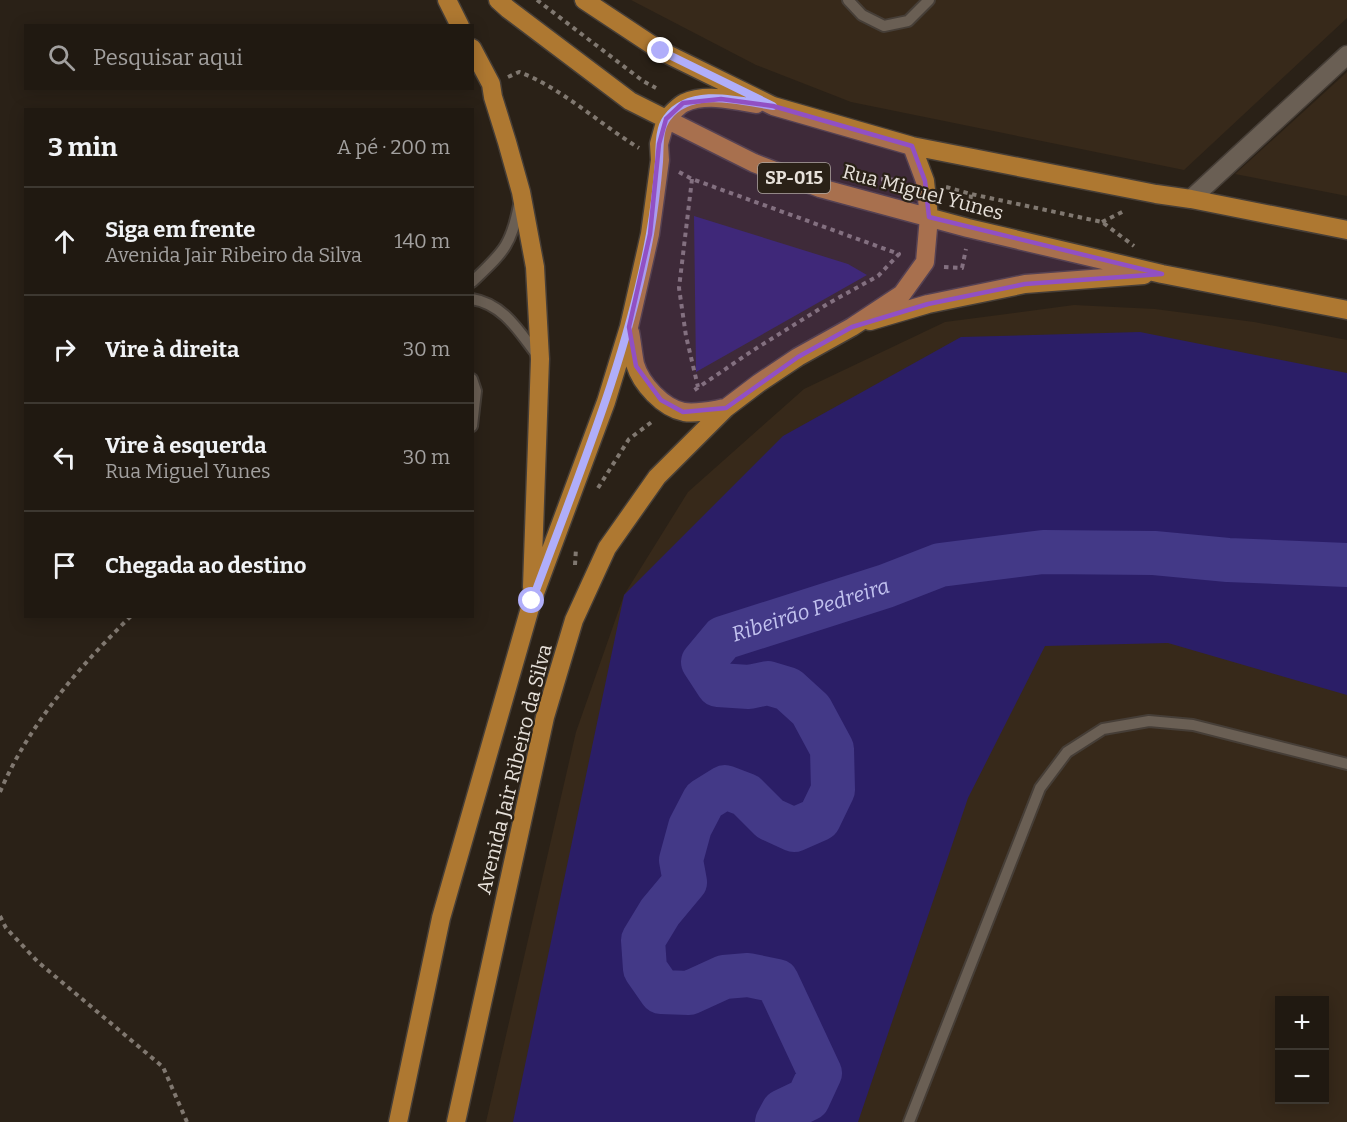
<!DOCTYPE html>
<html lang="pt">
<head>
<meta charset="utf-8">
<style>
  body { margin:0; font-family:Bitter,serif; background:#2d261f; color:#f1f3f6 }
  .controls { position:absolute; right:18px; bottom:18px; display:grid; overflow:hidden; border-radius:0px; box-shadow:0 3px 15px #0003 }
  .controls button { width:54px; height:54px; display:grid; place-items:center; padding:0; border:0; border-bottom:2px solid #3d3831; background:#201911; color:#f1f3f6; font:30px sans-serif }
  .stop { position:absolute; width:18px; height:18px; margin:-14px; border:4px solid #b0aefa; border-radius:50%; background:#fff }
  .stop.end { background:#b0aefa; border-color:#fff; box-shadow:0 2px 6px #0008 }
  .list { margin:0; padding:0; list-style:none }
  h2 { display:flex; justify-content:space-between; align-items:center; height:78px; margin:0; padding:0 24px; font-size:26px }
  h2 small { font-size:20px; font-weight:400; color:#a2a09f }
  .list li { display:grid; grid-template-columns:39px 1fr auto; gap:18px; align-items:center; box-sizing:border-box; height:108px; padding:0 24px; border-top:2px solid #3d3831 }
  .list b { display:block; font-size:22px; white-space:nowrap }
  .list p { margin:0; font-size:20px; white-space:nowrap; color:#a2a09f }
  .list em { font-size:20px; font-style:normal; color:#a2a09f }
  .icon { flex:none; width:33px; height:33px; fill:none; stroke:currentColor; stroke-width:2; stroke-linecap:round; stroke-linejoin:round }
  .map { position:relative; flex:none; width:1347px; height:1122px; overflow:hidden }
  .search { position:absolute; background:#201911; box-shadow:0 3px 15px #0003; left:24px; top:24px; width:450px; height:66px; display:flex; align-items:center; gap:15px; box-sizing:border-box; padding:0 21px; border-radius:0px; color:#a2a09f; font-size:22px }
  .panel { position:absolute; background:#201911; box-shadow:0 3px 15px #0003; left:24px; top:108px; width:450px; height:510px; border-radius:0px }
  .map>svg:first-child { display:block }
  .built { fill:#37291a; fill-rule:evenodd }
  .green { fill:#2b1e67 }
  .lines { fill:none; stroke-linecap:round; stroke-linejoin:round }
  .river { stroke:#433987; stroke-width:44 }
  .service-casing { stroke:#463e37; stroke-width:14 }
  .minor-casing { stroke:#463e37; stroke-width:21 }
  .primary-casing { stroke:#463e37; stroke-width:21 }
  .path { stroke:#807870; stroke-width:4; stroke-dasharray:4.5 4.5; stroke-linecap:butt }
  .service { stroke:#6a5f54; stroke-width:10 }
  .minor { stroke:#6a5f54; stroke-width:18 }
  .primary { stroke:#ae7831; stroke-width:18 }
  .route { stroke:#b0aefa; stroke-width:8 }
  .marked { fill:#9150c4; fill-opacity:0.2; stroke:#9150c4; stroke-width:4.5; stroke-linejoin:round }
  .labels { text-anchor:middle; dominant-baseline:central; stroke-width:4.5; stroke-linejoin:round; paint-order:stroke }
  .shield { fill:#2a2117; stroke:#aea7a0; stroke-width:1.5 }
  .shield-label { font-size:18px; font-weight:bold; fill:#e7e1da }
  .street-label { font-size:20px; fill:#e7e1da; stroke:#2a2117 }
  .water-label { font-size:21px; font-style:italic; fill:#c2c2ef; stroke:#2a2117 }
</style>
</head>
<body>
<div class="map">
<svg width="1347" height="1122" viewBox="0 0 1347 1122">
  <rect width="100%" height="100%" fill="#2a2117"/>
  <path class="built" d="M631,0H1347V18L1184,170L851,102L756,65Z
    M1347,72V196L1235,174Z
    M1074,305L1155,309L1254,322L1347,340V1122H486L576,732L624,595L688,492L804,389L945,322ZM1280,1000H1324V1100H1280Z"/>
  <path class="green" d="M694,216L848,264L867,275L696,372Z
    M1140,332L1347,373V695L1168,643L1045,646L968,798L858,1122H513L624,595L783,436L961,337Z"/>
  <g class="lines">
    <path class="river" id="s1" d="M777,1122L783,1111L808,1099L820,1073L777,981L748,975L724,977L689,993L661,992L645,969L643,940L660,912L685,882L681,860L690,827L704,800L725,787L746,795L770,819L794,830L819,819L833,790L832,749L811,710L788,689L768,683L749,687L718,685L703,662L723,638L886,586L940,565L1043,552L1154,553L1228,560L1347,565"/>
    <g class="service-casing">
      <path id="service" d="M848,0L862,15L884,26L908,21L929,0
        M472,282C502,253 511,247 519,205
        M472,299C504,304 520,333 538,356
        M472,379L476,391L472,426
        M909,1122L1040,788L1067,752L1103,729L1149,721L1193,725L1347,764"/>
    </g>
    <g class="minor-casing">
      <path id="minor" d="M1191,199L1347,55"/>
    </g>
    <g class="primary-casing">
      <path id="primary" d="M447,0L460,26
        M498,0L508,9L630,101L754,163L820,188L968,228L1162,274L1347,310
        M584,0L661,51L773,106L912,146L1156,194L1191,199L1347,230
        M472,48L491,84L493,97L507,142L521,192L535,267L540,359L532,587
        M666,119C671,114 678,106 684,103C706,93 734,100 756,104
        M870,321L928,304L1025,284L1144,275
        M630,332C632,342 633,354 635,364C641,384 663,408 684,412C698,414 713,410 726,408
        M398,1122L441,918L532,601L606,402L629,327L650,234L660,160L659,144L666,119
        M456,1122L545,717L574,620L607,548L657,477L726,408L759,383L798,357L852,327L902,294L925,262L929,217L925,181L912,146"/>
    </g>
    <path class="path" d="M537,0L643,81L656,88
      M508,77L519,72C559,86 601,125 639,148
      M679,172L692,179L899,254L878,276L829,303L752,351L693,391
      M692,179L679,288L686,336L698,387
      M872,179L904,180
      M946,187L971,194L1102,222L1134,246
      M970,208L971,194
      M1102,222L1126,210
      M944,267L962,268L966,249
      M598,488L629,439L653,421
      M575,565L576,548
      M0,792C29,724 79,667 131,616
      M0,916L6,928L38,962L163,1067L187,1122"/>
    <use href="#service" class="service"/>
    <use href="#minor" class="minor"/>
    <use href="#primary" class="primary"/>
  </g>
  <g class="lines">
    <path class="route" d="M532,601C576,481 627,361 650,234C654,211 657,186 659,162C660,149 658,130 667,118C690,86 741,101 773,106L661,51"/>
  </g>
  <path class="marked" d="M721,99L773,106L912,146L925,181L929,217L1162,274L1025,284L928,304L852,327L798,357L726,408L683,412L661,400L636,366L629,327L650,234L659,144L666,119L683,103Z"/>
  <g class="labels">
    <rect class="shield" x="758" y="163" width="72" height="30" rx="4.5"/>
    <g class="shield-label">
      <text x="794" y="178">SP-015</text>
    </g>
    <g class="street-label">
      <text transform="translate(923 192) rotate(15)">Rua Miguel Yunes</text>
      <text transform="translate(514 769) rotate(-76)">Avenida Jair Ribeiro da Silva</text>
    </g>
    <g class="water-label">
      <text stroke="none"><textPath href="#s1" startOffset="1012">Ribeirão Pedreira</textPath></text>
    </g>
  </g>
</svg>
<div class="controls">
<button>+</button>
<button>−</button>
</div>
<div class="stop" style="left:532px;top:601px"></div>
<div class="stop end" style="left:661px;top:51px"></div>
<div class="search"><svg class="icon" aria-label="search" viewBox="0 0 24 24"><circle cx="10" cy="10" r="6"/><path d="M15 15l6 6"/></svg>Pesquisar aqui</div>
<section class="panel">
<h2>3 min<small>A pé · 200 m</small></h2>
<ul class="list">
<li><svg class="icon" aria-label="ahead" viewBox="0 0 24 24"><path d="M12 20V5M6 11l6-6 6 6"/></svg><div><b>Siga em frente</b><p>Avenida Jair Ribeiro da Silva</p></div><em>140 m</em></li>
<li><svg class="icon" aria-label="right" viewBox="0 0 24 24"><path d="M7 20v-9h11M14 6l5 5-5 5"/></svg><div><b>Vire à direita</b></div><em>30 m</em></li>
<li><svg class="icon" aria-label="left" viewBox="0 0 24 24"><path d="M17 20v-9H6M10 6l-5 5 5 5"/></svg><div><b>Vire à esquerda</b><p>Rua Miguel Yunes</p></div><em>30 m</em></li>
<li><svg class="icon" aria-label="arrive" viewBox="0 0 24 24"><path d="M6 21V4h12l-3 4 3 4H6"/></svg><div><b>Chegada ao destino</b></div></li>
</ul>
</section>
</div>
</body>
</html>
